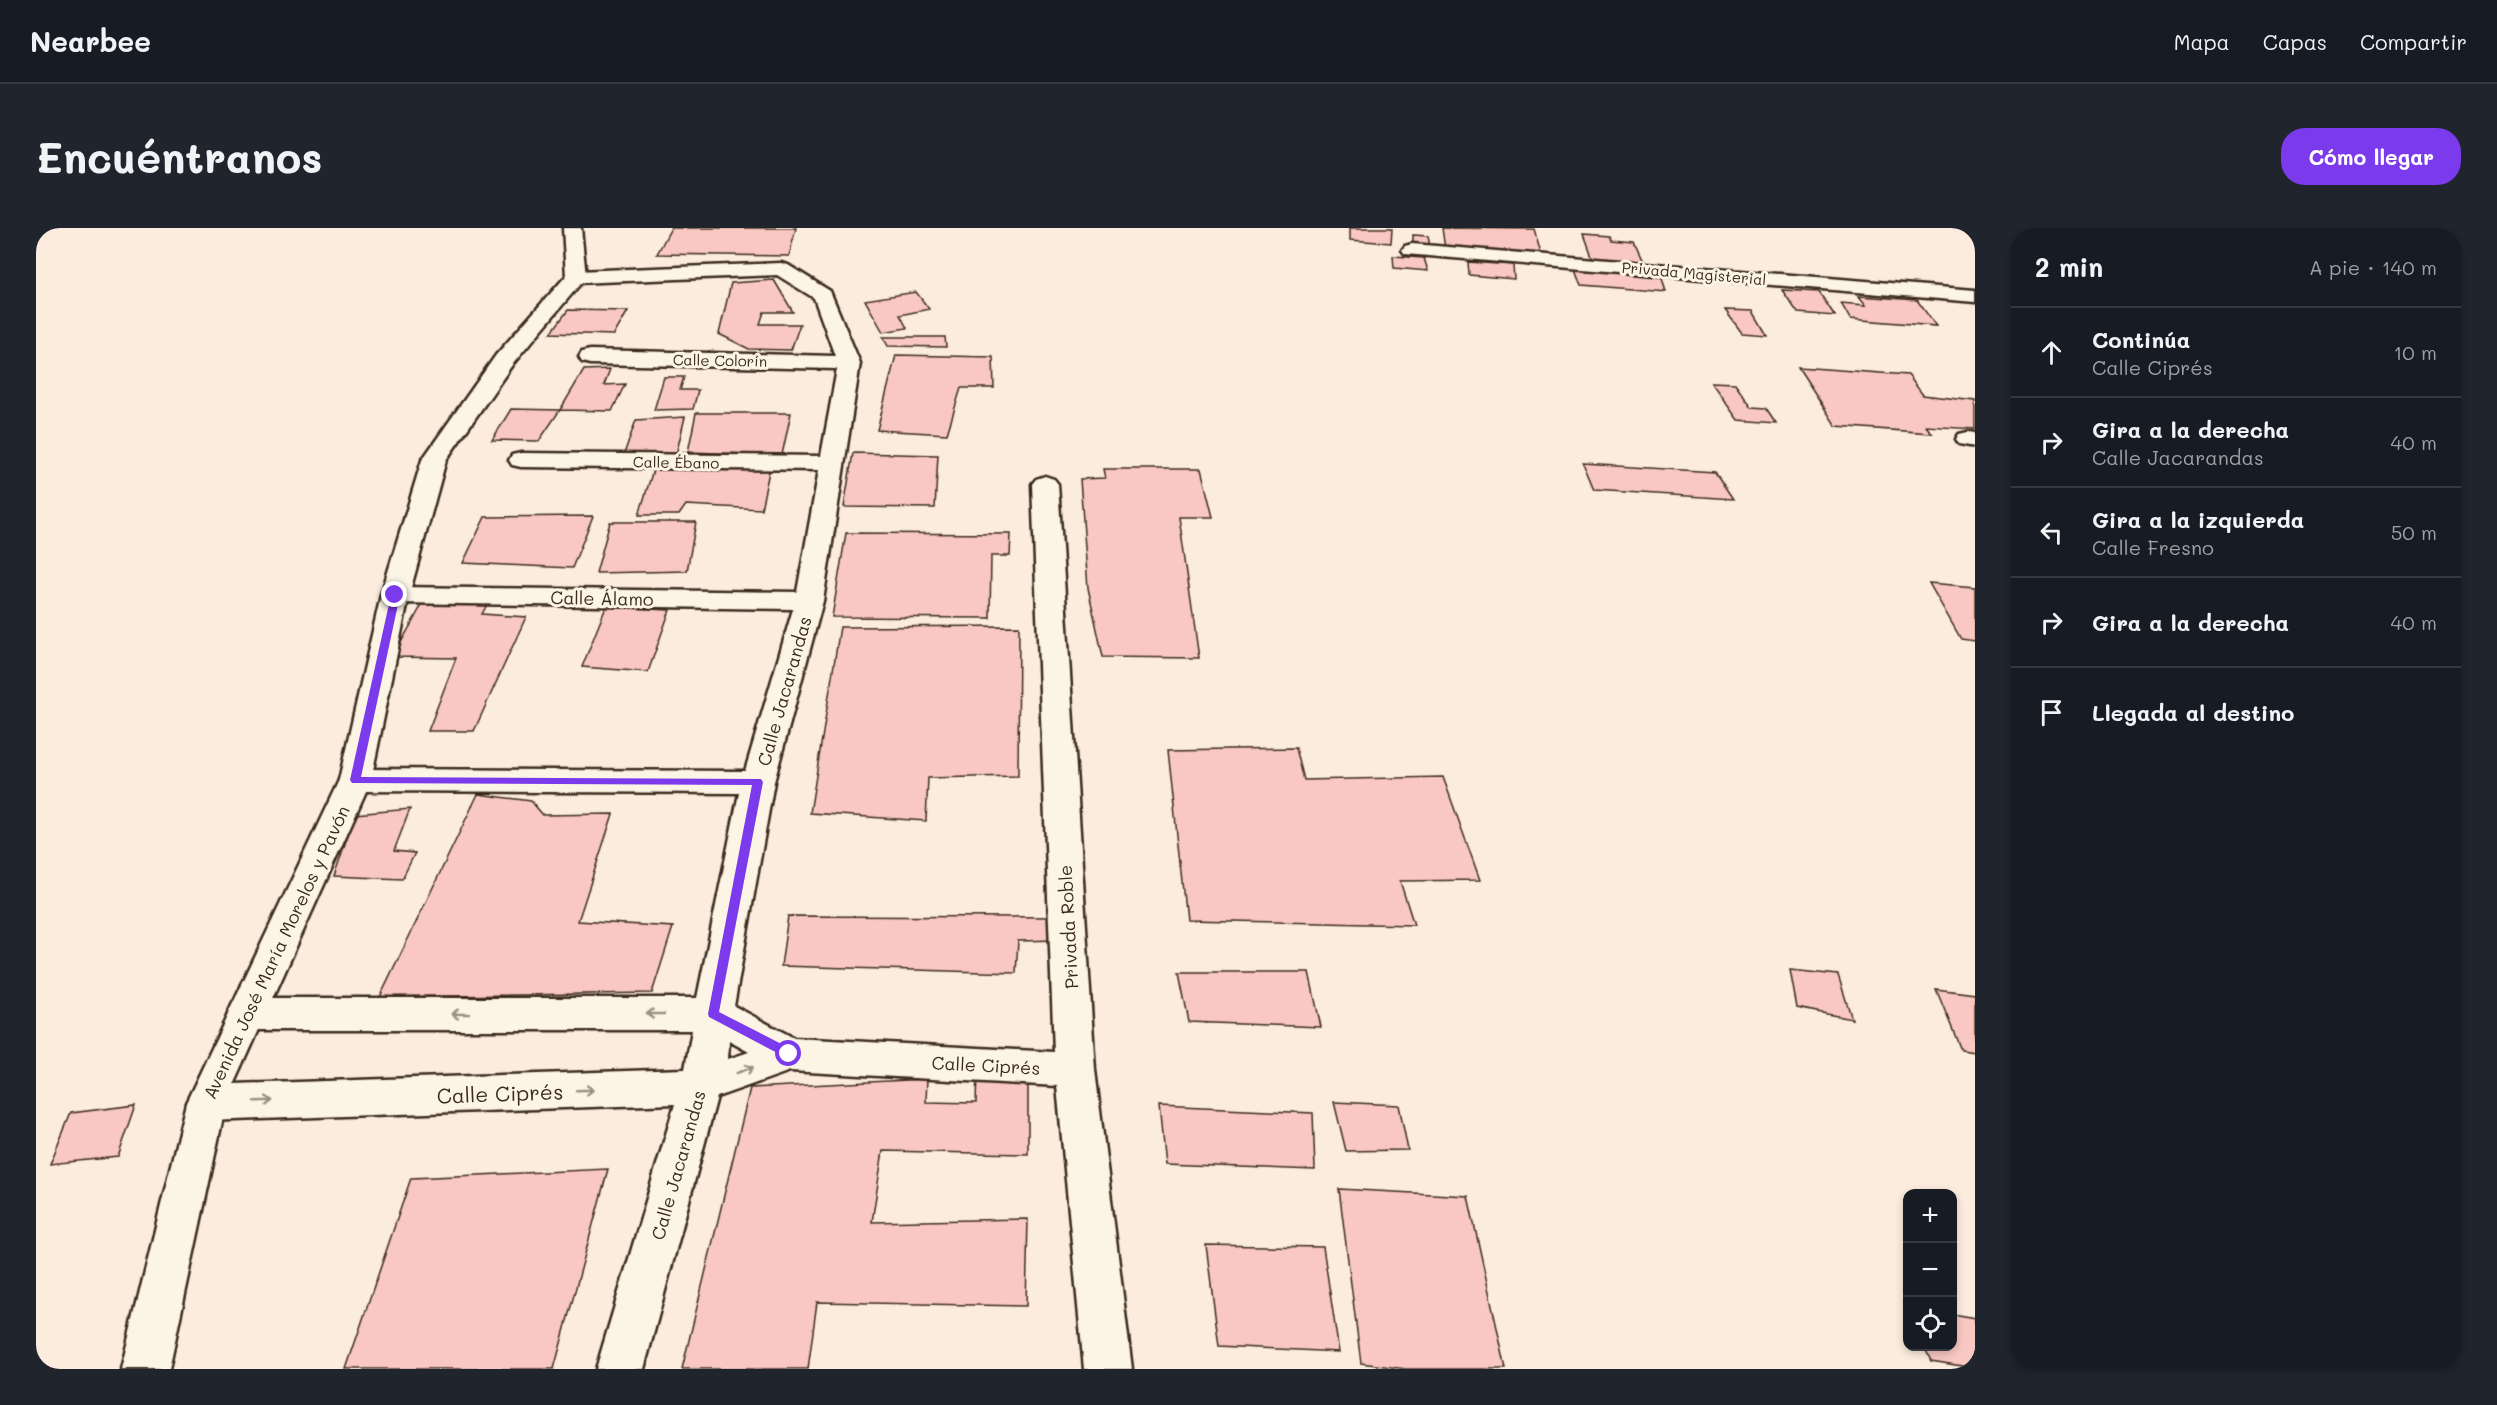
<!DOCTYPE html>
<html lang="es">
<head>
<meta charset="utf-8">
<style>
  body { margin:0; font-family:Mali,sans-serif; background:#20242c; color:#f1f3f6 }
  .controls { position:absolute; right:18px; bottom:18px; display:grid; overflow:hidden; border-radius:12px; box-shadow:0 3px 9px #0003 }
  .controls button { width:54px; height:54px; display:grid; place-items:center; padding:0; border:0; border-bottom:2px solid #363941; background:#171b24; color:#f1f3f6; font:30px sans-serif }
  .stop { position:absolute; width:18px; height:18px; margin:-14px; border:4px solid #7c3aed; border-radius:50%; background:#fff }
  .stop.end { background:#7c3aed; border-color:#fff; box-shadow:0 2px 6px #0008 }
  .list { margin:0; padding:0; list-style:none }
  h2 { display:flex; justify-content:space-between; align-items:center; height:78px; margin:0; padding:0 24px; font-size:26px }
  h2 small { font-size:20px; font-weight:400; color:#9ea1a6 }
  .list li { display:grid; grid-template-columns:39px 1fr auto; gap:18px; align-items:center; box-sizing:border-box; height:90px; padding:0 24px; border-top:2px solid #363941 }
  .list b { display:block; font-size:22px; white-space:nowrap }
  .list p { margin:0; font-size:20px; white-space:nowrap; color:#9ea1a6 }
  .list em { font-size:20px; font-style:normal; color:#9ea1a6 }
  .icon { flex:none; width:33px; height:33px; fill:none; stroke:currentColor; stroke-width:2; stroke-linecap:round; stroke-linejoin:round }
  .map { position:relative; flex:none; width:1939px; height:1141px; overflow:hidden; border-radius:24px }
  header { display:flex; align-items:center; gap:36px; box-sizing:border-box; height:84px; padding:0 30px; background:#171b24; border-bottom:2px solid #363941 }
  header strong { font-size:28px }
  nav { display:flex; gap:33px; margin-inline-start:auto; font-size:21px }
  .intro { display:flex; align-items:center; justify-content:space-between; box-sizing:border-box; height:144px; padding:0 36px }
  h1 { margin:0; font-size:42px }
  .button { padding:15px 27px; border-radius:24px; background:#7c3aed; color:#fff; font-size:21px; font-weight:700 }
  main { display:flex; gap:36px; padding:0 36px }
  aside { flex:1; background:#171b24; border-radius:24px; box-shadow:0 3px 9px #0003 }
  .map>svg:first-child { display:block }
  .building { fill:#f9c8c2; stroke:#3b2a1e; stroke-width:1.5 }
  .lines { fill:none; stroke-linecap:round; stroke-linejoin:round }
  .street-casing { stroke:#3b2a1e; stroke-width:5 }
  .secondary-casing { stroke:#3b2a1e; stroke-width:5 }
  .street { fill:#fcf5e5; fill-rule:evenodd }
  .secondary { fill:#fcf5e5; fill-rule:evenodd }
  .oneway { stroke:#9c9082 }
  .route { fill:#7c3aed }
  .labels { text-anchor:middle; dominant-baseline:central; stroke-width:6; stroke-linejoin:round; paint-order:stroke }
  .far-street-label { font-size:15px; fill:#3b2a1e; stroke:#fcf5e5 }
  .street-label { font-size:18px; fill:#3b2a1e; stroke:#fcf5e5 }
  .near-street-label { font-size:21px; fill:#3b2a1e; stroke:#fcf5e5 }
</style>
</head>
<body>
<header>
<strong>Nearbee</strong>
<nav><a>Mapa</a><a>Capas</a><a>Compartir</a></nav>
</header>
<div class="intro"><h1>Encuéntranos</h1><a class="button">Cómo llegar</a></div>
<main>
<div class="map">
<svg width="1939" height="1141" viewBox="0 0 1939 1141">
  <rect width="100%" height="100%" fill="#fbecde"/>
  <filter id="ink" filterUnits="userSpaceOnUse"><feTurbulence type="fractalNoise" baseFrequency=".0167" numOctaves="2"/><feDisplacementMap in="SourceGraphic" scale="12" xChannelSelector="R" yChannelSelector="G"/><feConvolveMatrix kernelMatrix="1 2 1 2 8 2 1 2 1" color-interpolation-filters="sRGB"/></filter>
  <g filter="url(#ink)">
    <path class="building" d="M635,0H760L753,28L621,26Z
      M1314,0H1356L1355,15L1314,12Z
      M1406,0L1498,1L1505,26L1409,21Z
      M1548,6L1573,8L1575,12L1598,14L1608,36L1557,31Z
      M1377,7L1392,8L1394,19L1377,17Z
      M1357,28L1388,30L1392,43L1358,40Z
      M1432,34L1477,37L1478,51L1433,47Z
      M1539,41L1625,47L1630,64L1545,57Z
      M738,52L757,84H728L724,96H764L755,122L713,121L683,106L695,55Z
      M1746,62L1783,64L1799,88L1762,85Z
      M880,64L893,81L864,87L871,100L847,104L829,72Z
      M1823,68L1881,72L1900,98L1814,91L1805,75L1830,77Z
      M532,82L592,83L578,107L515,105Z
      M1689,82L1717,83L1731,107L1706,105Z
      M847,109H909L910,119L852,118Z
      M860,127L957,129L958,160H925L911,206L841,202Z
      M1762,139L1872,147L1887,167L1939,173V201L1890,198L1896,205L1800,198Z
      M574,141L568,157L589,156L576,183L524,182L548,142Z
      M628,149H648L644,162H662L657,181L618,182Z
      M1675,154L1699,155L1716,179L1730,180L1740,195L1702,192Z
      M475,181L524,182L503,213L456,212Z
      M660,185H755L746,227L652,224Z
      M649,189L640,227L588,226L600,192Z
      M817,225L902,227L899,280L808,279Z
      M1547,236L1679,244L1697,271L1558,262Z
      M734,239L725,281L650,277L643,287H603L617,242Z
      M1067,241H1165L1177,289H1143L1163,430L1067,429L1052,360L1044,251L1069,250Z
      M557,288L536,340L427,335L449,289Z
      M574,294H660L651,343L560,345Z
      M810,305L975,306L974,328H955L954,390L796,389Z
      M1893,355L1939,359V413L1925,411Z
      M388,373L452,375L446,386L490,389L438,503H392L420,430L357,429Z
      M570,379L634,382L612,444L546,439Z
      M983,398L982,548L892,550L890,593L774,585L804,399Z
      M1260,520L1268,552L1407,549L1444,652L1364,653L1378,697L1150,692L1132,522Z
      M442,566L495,573L507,587L577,586L542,693L637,699L616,765L344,769Z
      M374,581L358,623L379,625L366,651L298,648L319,586Z
      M752,688L1020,689L1023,712L982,713L980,745L745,738Z
      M1754,742L1802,747L1816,791L1761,780Z
      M1143,744H1273L1285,799L1153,794Z
      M1900,761L1939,766V824L1925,822Z
      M941,846L992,850V926L847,923L836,994L992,991L990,1078L781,1074L772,1141H646L714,860L891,851L890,874L940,875Z
      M1298,874L1363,877L1372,922L1310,923Z
      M100,877L82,929L14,936L35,885Z
      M1123,878L1277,885L1279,942L1129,936Z
      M572,941L518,1141H310L375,950Z
      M1303,961L1432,968L1470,1141H1370L1325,1135Z
      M1170,1017L1287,1019L1303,1124L1183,1118Z
      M1916,1086L1939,1090V1140L1895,1133L1888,1118H1916Z"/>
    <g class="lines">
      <g class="street-casing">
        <path id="street" d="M1376,16L1939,62V74L1369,26L1366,22L1369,18Z
          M745,35L752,37L794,63L824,135L787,373L738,554L698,778L758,810L1018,824L996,256L1000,251L1009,248L1018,251L1022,256L1059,842L1096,1141H1048L1021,858L754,843L681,869L608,1141H560L639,876L170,893L156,887L150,875L156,863L170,857L649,841L656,802H211L197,797L192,786L197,775L211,770H661L703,565L319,563L307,560L303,552L307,544L319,541L709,543L757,381L359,375L349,373L345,367L349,361L359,359L761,364L783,242L485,239L476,237L473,232L476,227L485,225L785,228L801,141L554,136L546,134L543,129L546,124L554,122L799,128L778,70L741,47L540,55L533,53L530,49L533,45L540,43ZM693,813L713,824L692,831Z
          M1932,204L1939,205V219L1923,216L1920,211L1923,206Z"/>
      </g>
      <g class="secondary-casing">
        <path id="secondary" d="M527,0H545L550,49L476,137L410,232L373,367L335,552L190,875L133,1141H85L150,875L303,552L345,367L386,232L460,127L530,48Z"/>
      </g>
      <use href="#street" class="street"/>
      <use href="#secondary" class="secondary"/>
    </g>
    <defs><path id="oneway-shaft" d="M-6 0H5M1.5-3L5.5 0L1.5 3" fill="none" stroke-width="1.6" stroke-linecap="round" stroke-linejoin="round" transform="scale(1.5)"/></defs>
    <g class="oneway">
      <use href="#oneway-shaft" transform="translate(424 786) rotate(180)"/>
      <use href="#oneway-shaft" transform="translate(619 786) rotate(180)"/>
      <use href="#oneway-shaft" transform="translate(709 842) rotate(-20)"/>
      <use href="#oneway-shaft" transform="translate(549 862) rotate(-2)"/>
      <use href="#oneway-shaft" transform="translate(228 873) rotate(-2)"/>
    </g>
  </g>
  <path class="route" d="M359,364L364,367L325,549L725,551L727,554L683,784L757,822V829H749L673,789L672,786L716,557L316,555L314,552L355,367Z"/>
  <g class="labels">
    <g class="far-street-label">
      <text transform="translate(1658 45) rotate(5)">Privada Magisterial</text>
      <text transform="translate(684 132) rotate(1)">Calle Colorín</text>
      <text transform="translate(640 234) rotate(1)">Calle Ébano</text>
    </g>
    <g class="street-label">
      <text transform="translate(566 370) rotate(1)">Calle Álamo</text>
      <text transform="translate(748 463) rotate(-74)">Calle Jacarandas</text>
      <text transform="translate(1032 699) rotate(-93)">Privada Roble</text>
      <text transform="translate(240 724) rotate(-65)">Avenida José María Morelos y Pavón</text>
      <text transform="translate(950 837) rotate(3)">Calle Ciprés</text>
      <text transform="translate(642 937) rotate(-74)">Calle Jacarandas</text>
    </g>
    <g class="near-street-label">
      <text transform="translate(464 865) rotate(-2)">Calle Ciprés</text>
    </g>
  </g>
</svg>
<div class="controls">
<button>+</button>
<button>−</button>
<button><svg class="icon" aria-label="locate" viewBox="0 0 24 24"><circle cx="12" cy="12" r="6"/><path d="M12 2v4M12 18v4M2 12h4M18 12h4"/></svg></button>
</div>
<div class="stop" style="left:753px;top:826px"></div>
<div class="stop end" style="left:359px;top:367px"></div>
</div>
<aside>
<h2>2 min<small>A pie · 140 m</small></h2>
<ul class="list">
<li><svg class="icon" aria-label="ahead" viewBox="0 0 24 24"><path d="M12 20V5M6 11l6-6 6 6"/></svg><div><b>Continúa</b><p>Calle Ciprés</p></div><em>10 m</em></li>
<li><svg class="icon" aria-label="right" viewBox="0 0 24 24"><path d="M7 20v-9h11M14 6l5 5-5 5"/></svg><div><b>Gira a la derecha</b><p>Calle Jacarandas</p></div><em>40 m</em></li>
<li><svg class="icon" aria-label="left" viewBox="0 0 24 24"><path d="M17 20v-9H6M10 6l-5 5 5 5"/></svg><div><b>Gira a la izquierda</b><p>Calle Fresno</p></div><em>50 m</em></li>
<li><svg class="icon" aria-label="right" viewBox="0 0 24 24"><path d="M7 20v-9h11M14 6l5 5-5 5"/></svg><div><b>Gira a la derecha</b></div><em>40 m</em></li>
<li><svg class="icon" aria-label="arrive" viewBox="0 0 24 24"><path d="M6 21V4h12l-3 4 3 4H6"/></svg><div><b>Llegada al destino</b></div></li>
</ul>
</aside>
</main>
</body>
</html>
